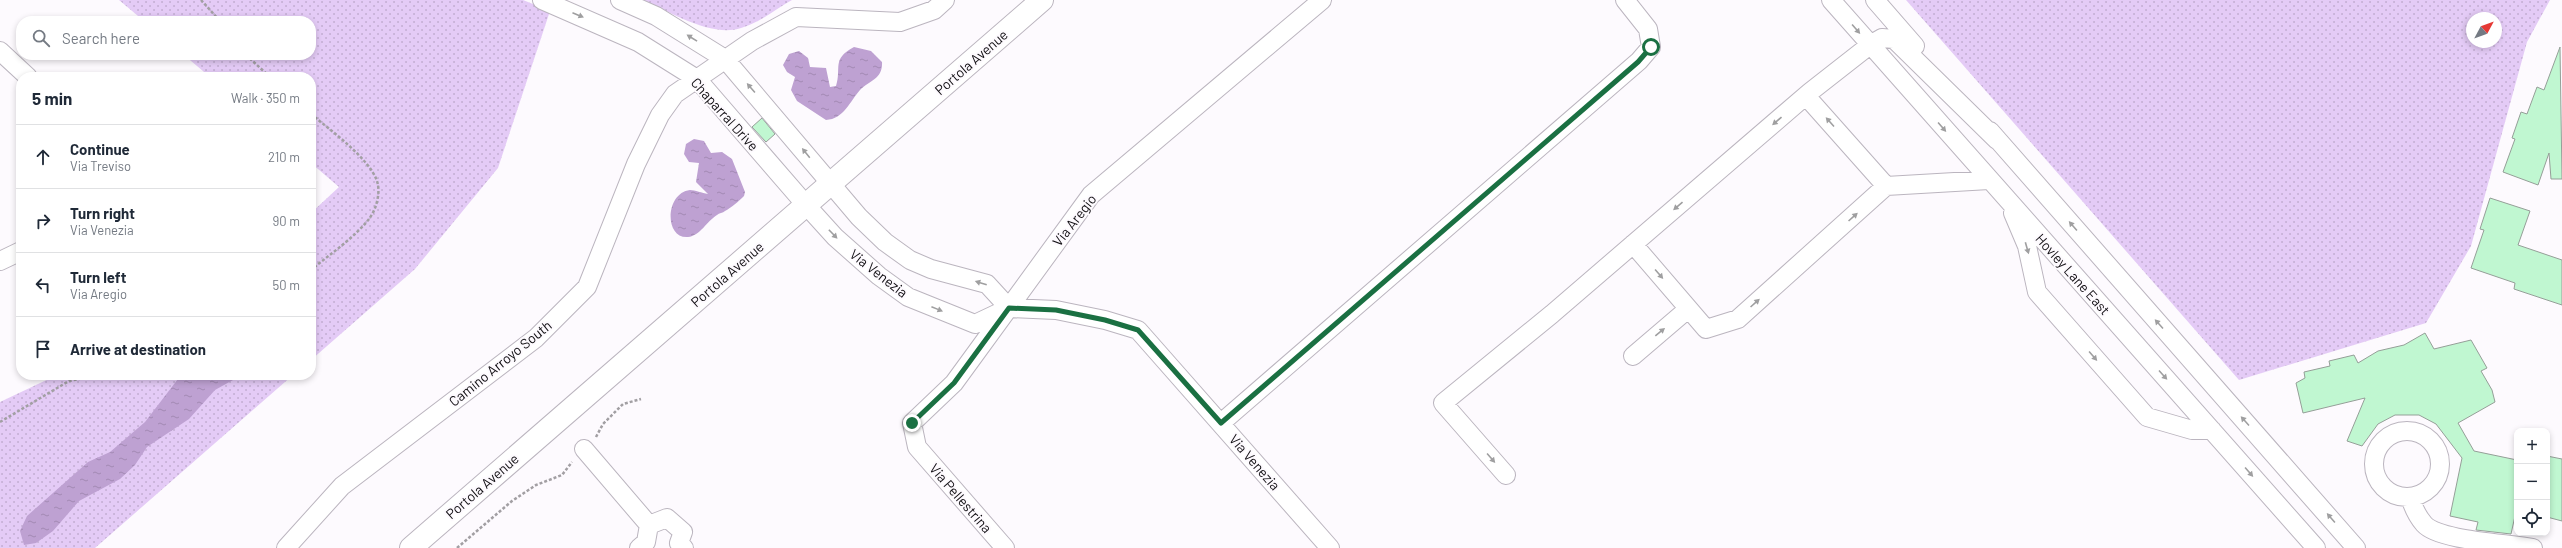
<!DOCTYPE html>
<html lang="en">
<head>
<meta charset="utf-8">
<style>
  body { margin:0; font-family:Barlow,sans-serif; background:#f6f6f7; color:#1f2937 }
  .controls { position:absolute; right:12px; bottom:12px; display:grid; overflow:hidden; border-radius:8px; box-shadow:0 2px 6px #0003 }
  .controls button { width:36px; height:36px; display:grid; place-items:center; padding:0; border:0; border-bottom:1px solid #e0e1e3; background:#fff; color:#1f2937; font:20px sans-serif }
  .compass { position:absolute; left:2466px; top:12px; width:36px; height:36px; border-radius:50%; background:#fff; box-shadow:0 2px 6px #0003; rotate:49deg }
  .stop { position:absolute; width:12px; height:12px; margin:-9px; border:3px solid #1a7042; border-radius:50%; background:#fff }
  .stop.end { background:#1a7042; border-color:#fff; box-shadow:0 1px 4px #0008 }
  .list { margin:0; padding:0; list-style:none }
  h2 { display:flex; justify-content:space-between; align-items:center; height:52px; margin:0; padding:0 16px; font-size:17px }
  h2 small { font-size:13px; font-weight:400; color:#747a83 }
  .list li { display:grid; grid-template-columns:26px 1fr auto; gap:12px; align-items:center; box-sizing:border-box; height:64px; padding:0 16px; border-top:1px solid #e0e1e3 }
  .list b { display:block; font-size:15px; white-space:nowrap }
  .list p { margin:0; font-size:13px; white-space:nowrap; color:#747a83 }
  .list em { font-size:13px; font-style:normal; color:#747a83 }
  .icon { flex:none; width:22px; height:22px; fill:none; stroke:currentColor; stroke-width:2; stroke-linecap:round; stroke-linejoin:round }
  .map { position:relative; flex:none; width:2562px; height:548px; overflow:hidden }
  .search { position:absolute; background:#fff; box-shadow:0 2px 6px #0003; left:16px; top:16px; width:300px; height:44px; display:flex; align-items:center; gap:10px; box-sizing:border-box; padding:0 14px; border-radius:16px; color:#747a83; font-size:15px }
  .panel { position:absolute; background:#fff; box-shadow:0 2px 6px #0003; left:16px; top:72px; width:300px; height:308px; border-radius:16px }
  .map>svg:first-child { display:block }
  .grass { fill:url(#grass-dots); fill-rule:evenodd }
  .water { fill:url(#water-ripples) }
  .building { fill:#c0f7d1; stroke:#959f98 }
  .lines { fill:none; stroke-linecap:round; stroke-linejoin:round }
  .minor-casing { stroke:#bbb5bf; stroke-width:20 }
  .major-casing { stroke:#bbb5bf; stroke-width:24 }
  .path { stroke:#a29fa3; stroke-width:2.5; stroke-dasharray:3 2; stroke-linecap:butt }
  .minor { stroke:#fff; stroke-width:18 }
  .major { stroke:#fff; stroke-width:22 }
  .oneway { fill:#9f9fa0 }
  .route { stroke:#1a7042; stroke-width:5 }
  .labels { text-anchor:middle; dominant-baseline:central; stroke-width:4; stroke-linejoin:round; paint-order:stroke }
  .street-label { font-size:14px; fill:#100e12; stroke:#fdfafe }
</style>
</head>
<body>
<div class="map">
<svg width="2562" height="548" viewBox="0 0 2562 548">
  <defs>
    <pattern id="grass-dots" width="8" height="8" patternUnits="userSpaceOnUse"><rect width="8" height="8" fill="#e4cbf6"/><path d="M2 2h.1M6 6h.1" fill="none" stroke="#c3add2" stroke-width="1.8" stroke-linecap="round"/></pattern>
    <pattern id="water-ripples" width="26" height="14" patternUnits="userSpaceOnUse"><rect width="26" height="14" fill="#bea1d2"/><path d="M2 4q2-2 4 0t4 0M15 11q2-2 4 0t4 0" fill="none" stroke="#a289b3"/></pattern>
  </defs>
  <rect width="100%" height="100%" fill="#fdfafe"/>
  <path class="grass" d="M119,0H523L550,11L498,168L415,269L311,360V213L339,187L311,163V77H210L184,55H311V21H144Z
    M643,0H792C776,9 759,23 741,28C712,38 670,12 643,0Z
    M1906,0H2550L2527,42L2471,246L2426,323L2239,380ZM2472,18H2496V42H2472Z
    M57,375H293L95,548H0V402Z"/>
  <path class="water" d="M854,47L871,51L882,62C883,79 870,80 860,90C850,101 844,119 826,120L797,101L791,90L795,77L787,72L783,65L789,54L799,51L808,58L810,67L826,68L830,87L836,86C842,68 831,59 854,47Z
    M694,139L704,141L711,153L722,152L732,159L745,192L744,196C739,201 731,208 725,211C723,213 719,213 717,215C707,221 700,236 688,237C664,239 665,193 690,190C695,190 702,193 708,194L696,182L699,163L689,162L684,154L686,144Z
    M181,375H242L215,390L189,419L147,447L135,465L120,479L79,501L53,531L36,543L24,545L20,531L27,516L88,462L110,452L145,422Z"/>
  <path class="building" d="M2560,47L2562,179H2551L2549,153L2538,185L2503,172L2515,139L2512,138L2521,112L2527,114L2537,87L2544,90Z
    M762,118L775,134L766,142L752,127Z
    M2490,198L2530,211L2518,245L2562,260V305L2514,289L2515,283L2471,268L2484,230L2480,229Z
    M2425,333L2434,349L2471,340L2487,368L2481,371L2492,390L2495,402L2458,423L2474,451L2517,460V507L2511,534L2476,530L2478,522L2450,516L2462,458L2436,424L2419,415H2395L2378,424L2362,446L2347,441L2365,398L2303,413L2296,383L2305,378L2304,372L2330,366L2329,361L2354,355L2358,363L2378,351L2404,345Z
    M2547,456L2562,459V521L2547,517Z"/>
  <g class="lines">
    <g class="minor-casing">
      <path id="minor" d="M542,0L638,42L697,79L806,205L835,237L879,276L908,297L975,324L1009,308L1056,310L1105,320L1138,330L1330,548
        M620,0L656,16L725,59L859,217L885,242L910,260L931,269L987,284L1009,308
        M1831,0L2316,548
        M1875,0L1915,46
        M0,51L28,77
        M1990,131L2356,548
        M1886,186L1989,180
        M2013,213L2027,246L2037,292L2147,417L2192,430H2212
        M1633,244L1706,329L1738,319L1886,186L1806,96
        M0,261L21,251
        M1633,356L1688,309
        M1221,423L1639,61L1651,47L1648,29L1625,0
        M2374 464a33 33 0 1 1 66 0a33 33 0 1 1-66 0Z
        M584,449L649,525
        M1506,475L1443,403L1552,314L1810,92L1870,45L1882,38L1894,39L1997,140
        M2410,497C2413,507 2417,516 2424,524C2439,541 2508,543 2533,548
        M286,548L342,486L536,338L587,287L636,164L660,115L675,94L752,41L796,17L900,22L934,10L945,0
        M639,548L646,542L649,525L667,518L683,532L679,543L684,548
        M1005,548L917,447L912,423L954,383L1091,195L1322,0"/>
    </g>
    <g class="major-casing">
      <path id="major" d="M411,548L1042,0"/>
    </g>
    <path class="path" d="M201,0L220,21
      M246,55L270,77
      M311,114C330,130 369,158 377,181C381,193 376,210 369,219C353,239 330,254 311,270
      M0,422L69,381L99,375
      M596,437L603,424L623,404L641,399
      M457,548L512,501L536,485L562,475L572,462"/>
    <use href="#minor" class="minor"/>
    <use href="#major" class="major"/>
  </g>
  <defs><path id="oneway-solid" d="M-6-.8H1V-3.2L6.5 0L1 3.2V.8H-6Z"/></defs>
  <g class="oneway">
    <use href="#oneway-solid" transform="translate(578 15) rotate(23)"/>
    <use href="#oneway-solid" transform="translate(1856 29) rotate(49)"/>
    <use href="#oneway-solid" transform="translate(692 38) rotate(-148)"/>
    <use href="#oneway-solid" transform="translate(751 88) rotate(-131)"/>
    <use href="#oneway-solid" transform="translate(1777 121) rotate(139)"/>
    <use href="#oneway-solid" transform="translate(1830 122) rotate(-132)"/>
    <use href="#oneway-solid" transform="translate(1942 127) rotate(49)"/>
    <use href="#oneway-solid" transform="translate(806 153) rotate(-129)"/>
    <use href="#oneway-solid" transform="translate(1678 206) rotate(139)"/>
    <use href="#oneway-solid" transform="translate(1853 217) rotate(-42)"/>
    <use href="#oneway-solid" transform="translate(2073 226) rotate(-131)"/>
    <use href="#oneway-solid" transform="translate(833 234) rotate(46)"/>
    <use href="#oneway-solid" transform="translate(2027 248) rotate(74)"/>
    <use href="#oneway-solid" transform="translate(1659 274) rotate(49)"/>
    <use href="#oneway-solid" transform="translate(981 283) rotate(-163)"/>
    <use href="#oneway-solid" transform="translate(1755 303) rotate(-42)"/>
    <use href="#oneway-solid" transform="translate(937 309) rotate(22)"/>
    <use href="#oneway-solid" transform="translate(2159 324) rotate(-132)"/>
    <use href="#oneway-solid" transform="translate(1660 332) rotate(-39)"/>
    <use href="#oneway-solid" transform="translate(2093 356) rotate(49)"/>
    <use href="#oneway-solid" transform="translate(2163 375) rotate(48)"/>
    <use href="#oneway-solid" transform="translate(2245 421) rotate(-132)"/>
    <use href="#oneway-solid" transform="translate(1491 458) rotate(49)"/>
    <use href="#oneway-solid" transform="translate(2249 472) rotate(49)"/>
    <use href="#oneway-solid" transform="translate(2331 518) rotate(-131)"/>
  </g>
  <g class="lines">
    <path class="route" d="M912,423L954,383L1009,308L1056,310L1105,320L1138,330L1221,423L1638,62L1651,47"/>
  </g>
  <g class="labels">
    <g class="street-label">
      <text transform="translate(971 62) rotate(-41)">Portola Avenue</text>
      <text transform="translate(725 114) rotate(48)">Chaparral Drive</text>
      <text transform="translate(1074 220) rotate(-52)">Via Aregio</text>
      <text transform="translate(879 273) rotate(38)">Via Venezia</text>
      <text transform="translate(727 274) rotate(-41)">Portola Avenue</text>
      <text transform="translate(2073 274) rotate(48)">Hovley Lane East</text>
      <text transform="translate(500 363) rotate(-39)">Camino Arroyo South</text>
      <text transform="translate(1255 462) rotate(49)">Via Venezia</text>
      <text transform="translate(482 486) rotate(-41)">Portola Avenue</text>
      <text transform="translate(961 498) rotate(49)">Via Pellestrina</text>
    </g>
  </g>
</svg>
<div class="controls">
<button>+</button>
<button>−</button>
<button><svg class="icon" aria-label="locate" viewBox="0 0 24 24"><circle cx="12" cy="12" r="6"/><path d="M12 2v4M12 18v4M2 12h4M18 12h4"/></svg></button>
</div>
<svg class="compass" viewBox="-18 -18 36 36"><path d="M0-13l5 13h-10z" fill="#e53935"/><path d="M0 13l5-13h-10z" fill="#747a83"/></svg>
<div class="stop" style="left:1651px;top:47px"></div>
<div class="stop end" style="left:912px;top:423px"></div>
<div class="search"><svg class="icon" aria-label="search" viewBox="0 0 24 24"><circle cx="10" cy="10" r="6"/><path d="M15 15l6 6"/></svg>Search here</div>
<section class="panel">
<h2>5 min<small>Walk · 350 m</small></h2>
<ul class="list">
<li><svg class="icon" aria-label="ahead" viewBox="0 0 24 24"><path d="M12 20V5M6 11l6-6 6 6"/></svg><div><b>Continue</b><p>Via Treviso</p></div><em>210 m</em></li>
<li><svg class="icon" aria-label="right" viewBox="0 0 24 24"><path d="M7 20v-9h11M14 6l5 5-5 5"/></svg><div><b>Turn right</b><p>Via Venezia</p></div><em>90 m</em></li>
<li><svg class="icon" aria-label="left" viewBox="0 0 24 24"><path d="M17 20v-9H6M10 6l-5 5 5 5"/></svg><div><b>Turn left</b><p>Via Aregio</p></div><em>50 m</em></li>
<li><svg class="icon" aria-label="arrive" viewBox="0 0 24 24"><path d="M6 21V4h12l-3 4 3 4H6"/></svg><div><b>Arrive at destination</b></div></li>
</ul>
</section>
</div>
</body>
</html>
